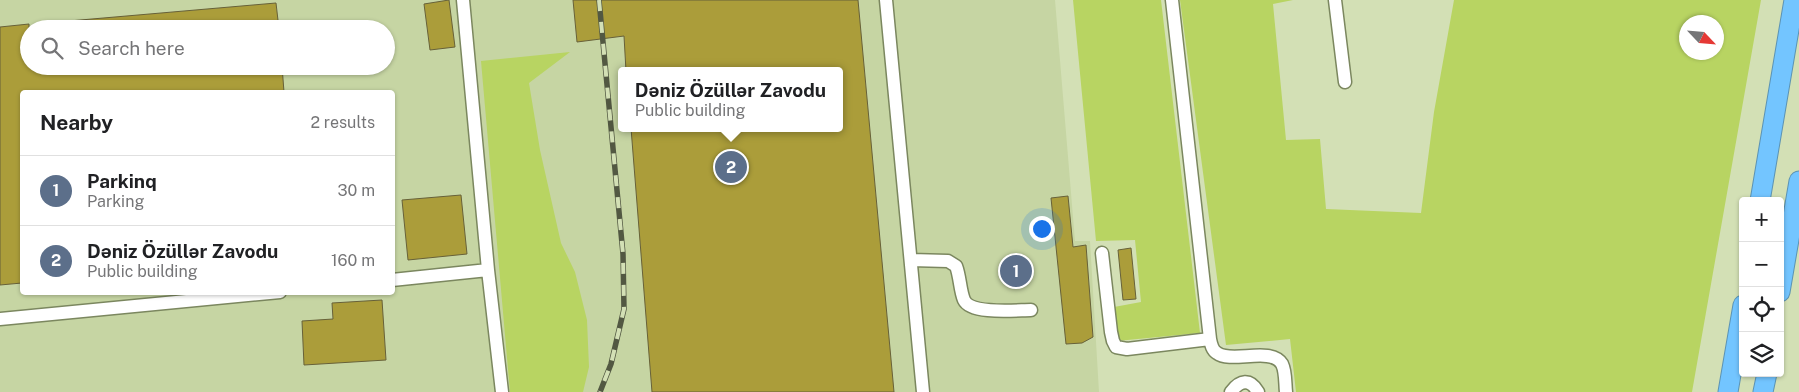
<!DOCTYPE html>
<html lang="en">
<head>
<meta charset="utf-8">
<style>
  body { margin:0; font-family:"Public Sans",sans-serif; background:#f6f6f6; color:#202124 }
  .controls { position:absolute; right:15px; bottom:15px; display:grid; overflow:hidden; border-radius:5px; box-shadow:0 1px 4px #0004 }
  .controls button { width:45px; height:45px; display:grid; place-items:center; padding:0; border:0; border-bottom:1px solid #e0e0e0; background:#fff; color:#202124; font:25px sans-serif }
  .compass { position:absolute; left:1679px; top:15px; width:45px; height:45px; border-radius:50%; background:#fff; box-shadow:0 1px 4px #0004; rotate:116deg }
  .you { position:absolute; left:1041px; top:228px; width:18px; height:18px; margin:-12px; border:4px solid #fff; border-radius:50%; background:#1a73e8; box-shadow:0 0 0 8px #1a73e833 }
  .badge { display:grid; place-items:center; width:32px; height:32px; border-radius:50%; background:#814cc3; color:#fff; font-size:16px; font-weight:700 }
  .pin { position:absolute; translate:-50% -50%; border:2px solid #fff; box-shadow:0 1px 5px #0006 }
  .popup { position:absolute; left:618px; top:67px; width:225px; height:65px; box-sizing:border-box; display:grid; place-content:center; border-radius:5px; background:#fff; filter:drop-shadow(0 1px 4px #0005); font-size:16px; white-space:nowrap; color:#757577 }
  .popup b { font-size:19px; color:#202124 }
  .popup::after { content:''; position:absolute; left:50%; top:100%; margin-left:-10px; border:10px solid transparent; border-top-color:#fff }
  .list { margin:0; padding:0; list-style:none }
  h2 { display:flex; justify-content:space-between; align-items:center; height:65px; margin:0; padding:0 20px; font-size:21px }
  h2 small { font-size:16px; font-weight:400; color:#757577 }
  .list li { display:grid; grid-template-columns:32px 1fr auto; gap:15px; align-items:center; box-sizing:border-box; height:70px; padding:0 20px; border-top:1px solid #e0e0e0 }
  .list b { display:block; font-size:19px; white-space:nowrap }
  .list p { margin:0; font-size:16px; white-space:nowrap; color:#757577 }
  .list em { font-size:16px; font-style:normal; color:#757577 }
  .icon { flex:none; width:28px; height:28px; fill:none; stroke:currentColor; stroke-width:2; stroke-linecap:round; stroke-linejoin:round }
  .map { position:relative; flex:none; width:1799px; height:392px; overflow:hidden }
  .search { position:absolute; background:#fff; box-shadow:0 1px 4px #0004; left:20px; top:20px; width:375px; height:55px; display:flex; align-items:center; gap:12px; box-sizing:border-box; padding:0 18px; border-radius:28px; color:#757577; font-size:19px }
  .panel { position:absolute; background:#fff; box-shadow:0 1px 4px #0004; left:20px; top:90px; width:375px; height:205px; border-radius:5px }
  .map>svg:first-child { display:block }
  .built { fill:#c6d5a3; fill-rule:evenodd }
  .green { fill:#b8d462; fill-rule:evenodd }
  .building { fill:#ab9d3a; stroke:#676139 }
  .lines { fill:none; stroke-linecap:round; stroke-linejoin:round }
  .minor-casing { stroke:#7b875f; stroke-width:15 }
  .highway-casing { stroke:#5c93b3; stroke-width:21 }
  .minor { stroke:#fff; stroke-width:12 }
  .highway { stroke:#73c5ff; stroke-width:19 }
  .rail-casing { stroke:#525842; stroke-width:5.5 }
  .rail { stroke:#d3e0b5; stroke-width:4; stroke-dasharray:11; stroke-linecap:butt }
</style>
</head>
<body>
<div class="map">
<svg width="1799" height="392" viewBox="0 0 1799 392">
  <rect width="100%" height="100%" fill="#d3e0b5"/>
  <path class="built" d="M0,0H1055L1075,241H1090L1099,392H0ZM29,29H386V66H29ZM622,71H840V128H622ZM22,92H392V292H22Z"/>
  <path class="green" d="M1073,0H1161L1200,333L1117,341L1114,307L1141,302L1135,240L1096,241Z
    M1180,0H1293L1273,4L1286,140L1320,139L1326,209L1421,213L1434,112L1454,0H1761L1692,392H1296L1290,339L1226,345ZM1686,22H1716V52H1686Z
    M570,52L529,83L540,150L561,243L575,272L587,320L589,367L583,392H510L481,61Z"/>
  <path class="building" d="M449,0L455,47L430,50L424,4Z
    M573,0H858L894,392H652L631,128H840V71H626L624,36L577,42Z
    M276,3L279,29H69V21Z
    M29,24V66H282L284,92H22V283L0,285V27Z
    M461,195L467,254L408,260L402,200Z
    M1068,196L1073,247L1086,245L1093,337L1082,343L1066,344L1051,198Z
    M1131,248L1136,299L1123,300L1118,250Z
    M382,300L386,360L304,365L302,321L333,319L332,303Z"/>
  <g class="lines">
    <g class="minor-casing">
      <path id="minor" d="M463,0L488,270L502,392
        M886,0L923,392
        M1172,0L1210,339C1211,344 1212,350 1217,353C1231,364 1271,346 1282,364C1286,372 1285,384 1286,392
        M1335,0L1345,82
        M1102,253L1111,332L1113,341L1116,347L1127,349L1210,339
        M911,260L948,261L956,266C960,276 960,291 964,300C971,315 1017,310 1031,310
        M392,280L488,270
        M0,319L280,292
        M1231,392C1240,380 1250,378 1258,392"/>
    </g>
    <g class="highway-casing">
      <path id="highway" d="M1760,201L1794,0
        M1780,292L1799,181
        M1728,392L1743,305
        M1763,392L1767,373"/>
    </g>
    <use href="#minor" class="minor"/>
    <use href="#highway" class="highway"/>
    <g class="rail-casing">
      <path id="rail" d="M599,0L623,254L624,309L611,364L600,392"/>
    </g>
    <use href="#rail" class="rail"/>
  </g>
</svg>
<div class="controls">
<button>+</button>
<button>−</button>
<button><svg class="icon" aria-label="locate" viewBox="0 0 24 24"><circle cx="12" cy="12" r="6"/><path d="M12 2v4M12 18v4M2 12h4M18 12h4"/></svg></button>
<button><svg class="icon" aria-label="layers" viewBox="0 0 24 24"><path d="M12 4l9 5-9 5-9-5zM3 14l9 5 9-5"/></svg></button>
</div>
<svg class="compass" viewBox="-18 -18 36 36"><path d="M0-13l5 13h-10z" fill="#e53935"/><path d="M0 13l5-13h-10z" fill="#757577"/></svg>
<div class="you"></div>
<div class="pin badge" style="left:1016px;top:271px;background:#5c6f8a">1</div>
<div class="pin badge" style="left:731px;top:167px;background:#5c6f8a">2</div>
<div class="popup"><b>Dəniz Özüllər Zavodu</b>Public building</div>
<div class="search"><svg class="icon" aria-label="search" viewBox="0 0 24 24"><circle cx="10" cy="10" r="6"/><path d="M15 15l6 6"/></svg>Search here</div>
<section class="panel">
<h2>Nearby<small>2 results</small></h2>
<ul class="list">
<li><span class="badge" style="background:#5c6f8a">1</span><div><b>Parkinq</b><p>Parking</p></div><em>30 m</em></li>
<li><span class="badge" style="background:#5c6f8a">2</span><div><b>Dəniz Özüllər Zavodu</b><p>Public building</p></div><em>160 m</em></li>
</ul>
</section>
</div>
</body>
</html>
